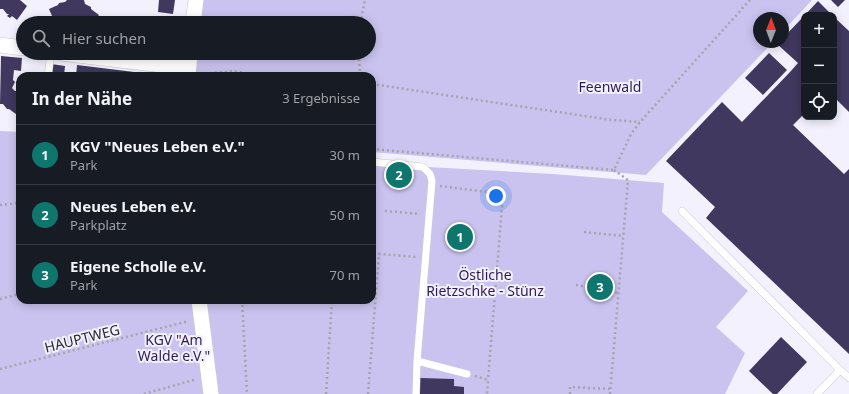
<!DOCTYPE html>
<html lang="de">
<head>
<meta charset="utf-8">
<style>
  body { margin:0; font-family:"Noto Sans",sans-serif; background:#242831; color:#f1f3f6 }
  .controls { position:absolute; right:12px; top:12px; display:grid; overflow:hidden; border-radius:8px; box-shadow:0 2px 10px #0003 }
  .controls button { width:36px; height:36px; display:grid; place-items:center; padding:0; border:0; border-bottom:1px solid #363941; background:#171b24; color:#f1f3f6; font:20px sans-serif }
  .compass { position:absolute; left:753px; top:12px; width:36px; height:36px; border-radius:50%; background:#171b24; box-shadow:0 2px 10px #0003; rotate:1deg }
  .you { position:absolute; left:496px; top:196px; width:14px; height:14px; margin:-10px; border:3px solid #fff; border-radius:50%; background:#1a73e8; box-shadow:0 0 0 6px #1a73e833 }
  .badge { display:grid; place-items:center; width:26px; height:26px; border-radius:50%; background:#0f766e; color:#fff; font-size:13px; font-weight:700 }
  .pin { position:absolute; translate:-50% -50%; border:2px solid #fff; box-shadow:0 1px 4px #0006 }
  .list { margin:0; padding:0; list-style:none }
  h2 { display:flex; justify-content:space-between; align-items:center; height:52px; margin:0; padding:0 16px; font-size:17px }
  h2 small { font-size:13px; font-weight:400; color:#9ea1a6 }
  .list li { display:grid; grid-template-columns:26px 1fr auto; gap:12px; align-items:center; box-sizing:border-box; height:60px; padding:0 16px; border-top:1px solid #363941 }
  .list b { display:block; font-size:15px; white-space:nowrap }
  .list p { margin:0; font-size:13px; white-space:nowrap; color:#9ea1a6 }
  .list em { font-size:13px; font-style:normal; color:#9ea1a6 }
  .icon { flex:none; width:22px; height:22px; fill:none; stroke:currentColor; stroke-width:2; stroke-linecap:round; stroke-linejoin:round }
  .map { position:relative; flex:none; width:849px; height:394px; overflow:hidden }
  .search { position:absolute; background:#171b24; box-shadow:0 2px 10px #0003; left:16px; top:16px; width:360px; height:44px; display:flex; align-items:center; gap:10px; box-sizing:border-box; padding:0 14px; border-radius:22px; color:#9ea1a6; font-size:15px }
  .panel { position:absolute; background:#171b24; box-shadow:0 2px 10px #0003; left:16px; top:72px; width:360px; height:232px; border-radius:12px }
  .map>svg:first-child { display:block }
  .green { fill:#cac3ef }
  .building { fill:#40385e }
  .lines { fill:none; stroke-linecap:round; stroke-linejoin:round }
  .service-casing { stroke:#cac9d5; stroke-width:8 }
  .minor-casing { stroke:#cac9d5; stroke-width:16 }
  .path { stroke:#a5a4ad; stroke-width:2.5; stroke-dasharray:2 3; stroke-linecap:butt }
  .service { stroke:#fff; stroke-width:7 }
  .minor { stroke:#fff; stroke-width:15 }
  .labels { text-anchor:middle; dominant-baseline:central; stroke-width:4; stroke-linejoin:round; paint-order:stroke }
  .park-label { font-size:14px; fill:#2d1d54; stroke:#f3f1fd }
  .street-label { font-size:14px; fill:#29292d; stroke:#f3f1fd }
</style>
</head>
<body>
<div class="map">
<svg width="849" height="394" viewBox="0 0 849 394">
  <rect width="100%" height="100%" fill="#f3f1fd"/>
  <path class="green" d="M201,0H812L783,31V18H759V42H773L646,175L372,152V76H195L196,53H369V23H198Z
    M0,131L20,132V300H372V164L553,174L664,183L662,212L748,291L716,327L745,353L725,394H0Z"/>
  <path class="building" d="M0,0H20L27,6L17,20L12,16L10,18L7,16L9,14H7L3,9H0Z
    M67,0H84L85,4L91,7V9L99,15L93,23H78L77,20L72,18L67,22L65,21L60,23H55L49,9L58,5L59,3L65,2Z
    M159,0H175L173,14L158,12Z
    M831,0H845L838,7Z
    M818,1L832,15H805Z
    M804,16V79L801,82L804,85V114L793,125L844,174L849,169V354L706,218L715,207L666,161L722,102L742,122L790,72L798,63L777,44L779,42H783V38Z
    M834,17L849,31V112L834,97Z
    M769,53L787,70L763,95L745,78Z
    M1,56L22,58L21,71L14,70L13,80L15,82L12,88L15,91H17L19,92L20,95V117L9,109H7L3,104H0Z
    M51,64L65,66L64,76L50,75Z
    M77,65L134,72L133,76H76Z
    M781,337L807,362L777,394H773L749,371Z
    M420,378L454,379V386L464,387V394H420Z"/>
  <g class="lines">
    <g class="service-casing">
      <path id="service" d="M48,76L51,53
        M372,162L423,167L430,174L432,181L417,361L416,394
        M682,211L840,370
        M417,361L467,374
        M817,394L840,370L849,378"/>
    </g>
    <g class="minor-casing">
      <path id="minor" d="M193,23L196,0
        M0,45L23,48
        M61,53L188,68
        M188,76L190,53
        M199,300L211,394"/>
    </g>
    <path class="path" d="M361,23L362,14L365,0
      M200,74L234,71L262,76
      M360,76L359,59L361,53
      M372,84L611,120L640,122
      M372,149L614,170L631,134L640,122L750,0
      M440,186L503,194L488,380
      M0,205L20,203
      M385,211L420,214
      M584,232L623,236
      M576,285L619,293
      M0,299L20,294
      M242,300L247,394
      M0,369L189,321
      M475,376L488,380L487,394
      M144,394L197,379
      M326,394L332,300
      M368,394L379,254L417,257
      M570,394V387L611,389
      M610,394L628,180L614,170"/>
    <use href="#service" class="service"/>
    <use href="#minor" class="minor"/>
  </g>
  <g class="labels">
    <g class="park-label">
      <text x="610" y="86">Feenwald</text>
      <text x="485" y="274">Östliche<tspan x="485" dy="16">Rietzschke - Stünz</tspan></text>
      <text x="174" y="339">KGV "Am<tspan x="174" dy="16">Walde e.V."</tspan></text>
    </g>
    <g class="street-label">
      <text transform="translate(82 338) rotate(-14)">HAUPTWEG</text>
    </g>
  </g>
</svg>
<div class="controls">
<button>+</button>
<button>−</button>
<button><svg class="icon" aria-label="locate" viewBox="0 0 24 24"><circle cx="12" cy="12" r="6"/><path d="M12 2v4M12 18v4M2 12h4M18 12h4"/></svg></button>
</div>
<svg class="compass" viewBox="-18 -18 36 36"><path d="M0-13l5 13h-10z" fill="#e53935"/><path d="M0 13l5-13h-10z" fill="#9ea1a6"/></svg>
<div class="you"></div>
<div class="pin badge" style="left:460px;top:237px">1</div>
<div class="pin badge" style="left:399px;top:175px">2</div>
<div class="pin badge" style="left:600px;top:287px">3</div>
<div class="search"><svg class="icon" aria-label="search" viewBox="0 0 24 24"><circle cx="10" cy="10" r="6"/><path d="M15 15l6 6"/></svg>Hier suchen</div>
<section class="panel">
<h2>In der Nähe<small>3 Ergebnisse</small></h2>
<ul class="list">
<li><span class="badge">1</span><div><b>KGV &quot;Neues Leben e.V.&quot;</b><p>Park</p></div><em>30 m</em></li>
<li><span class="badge">2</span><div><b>Neues Leben e.V.</b><p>Parkplatz</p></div><em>50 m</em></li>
<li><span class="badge">3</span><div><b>Eigene Scholle e.V.</b><p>Park</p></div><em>70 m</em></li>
</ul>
</section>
</div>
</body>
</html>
